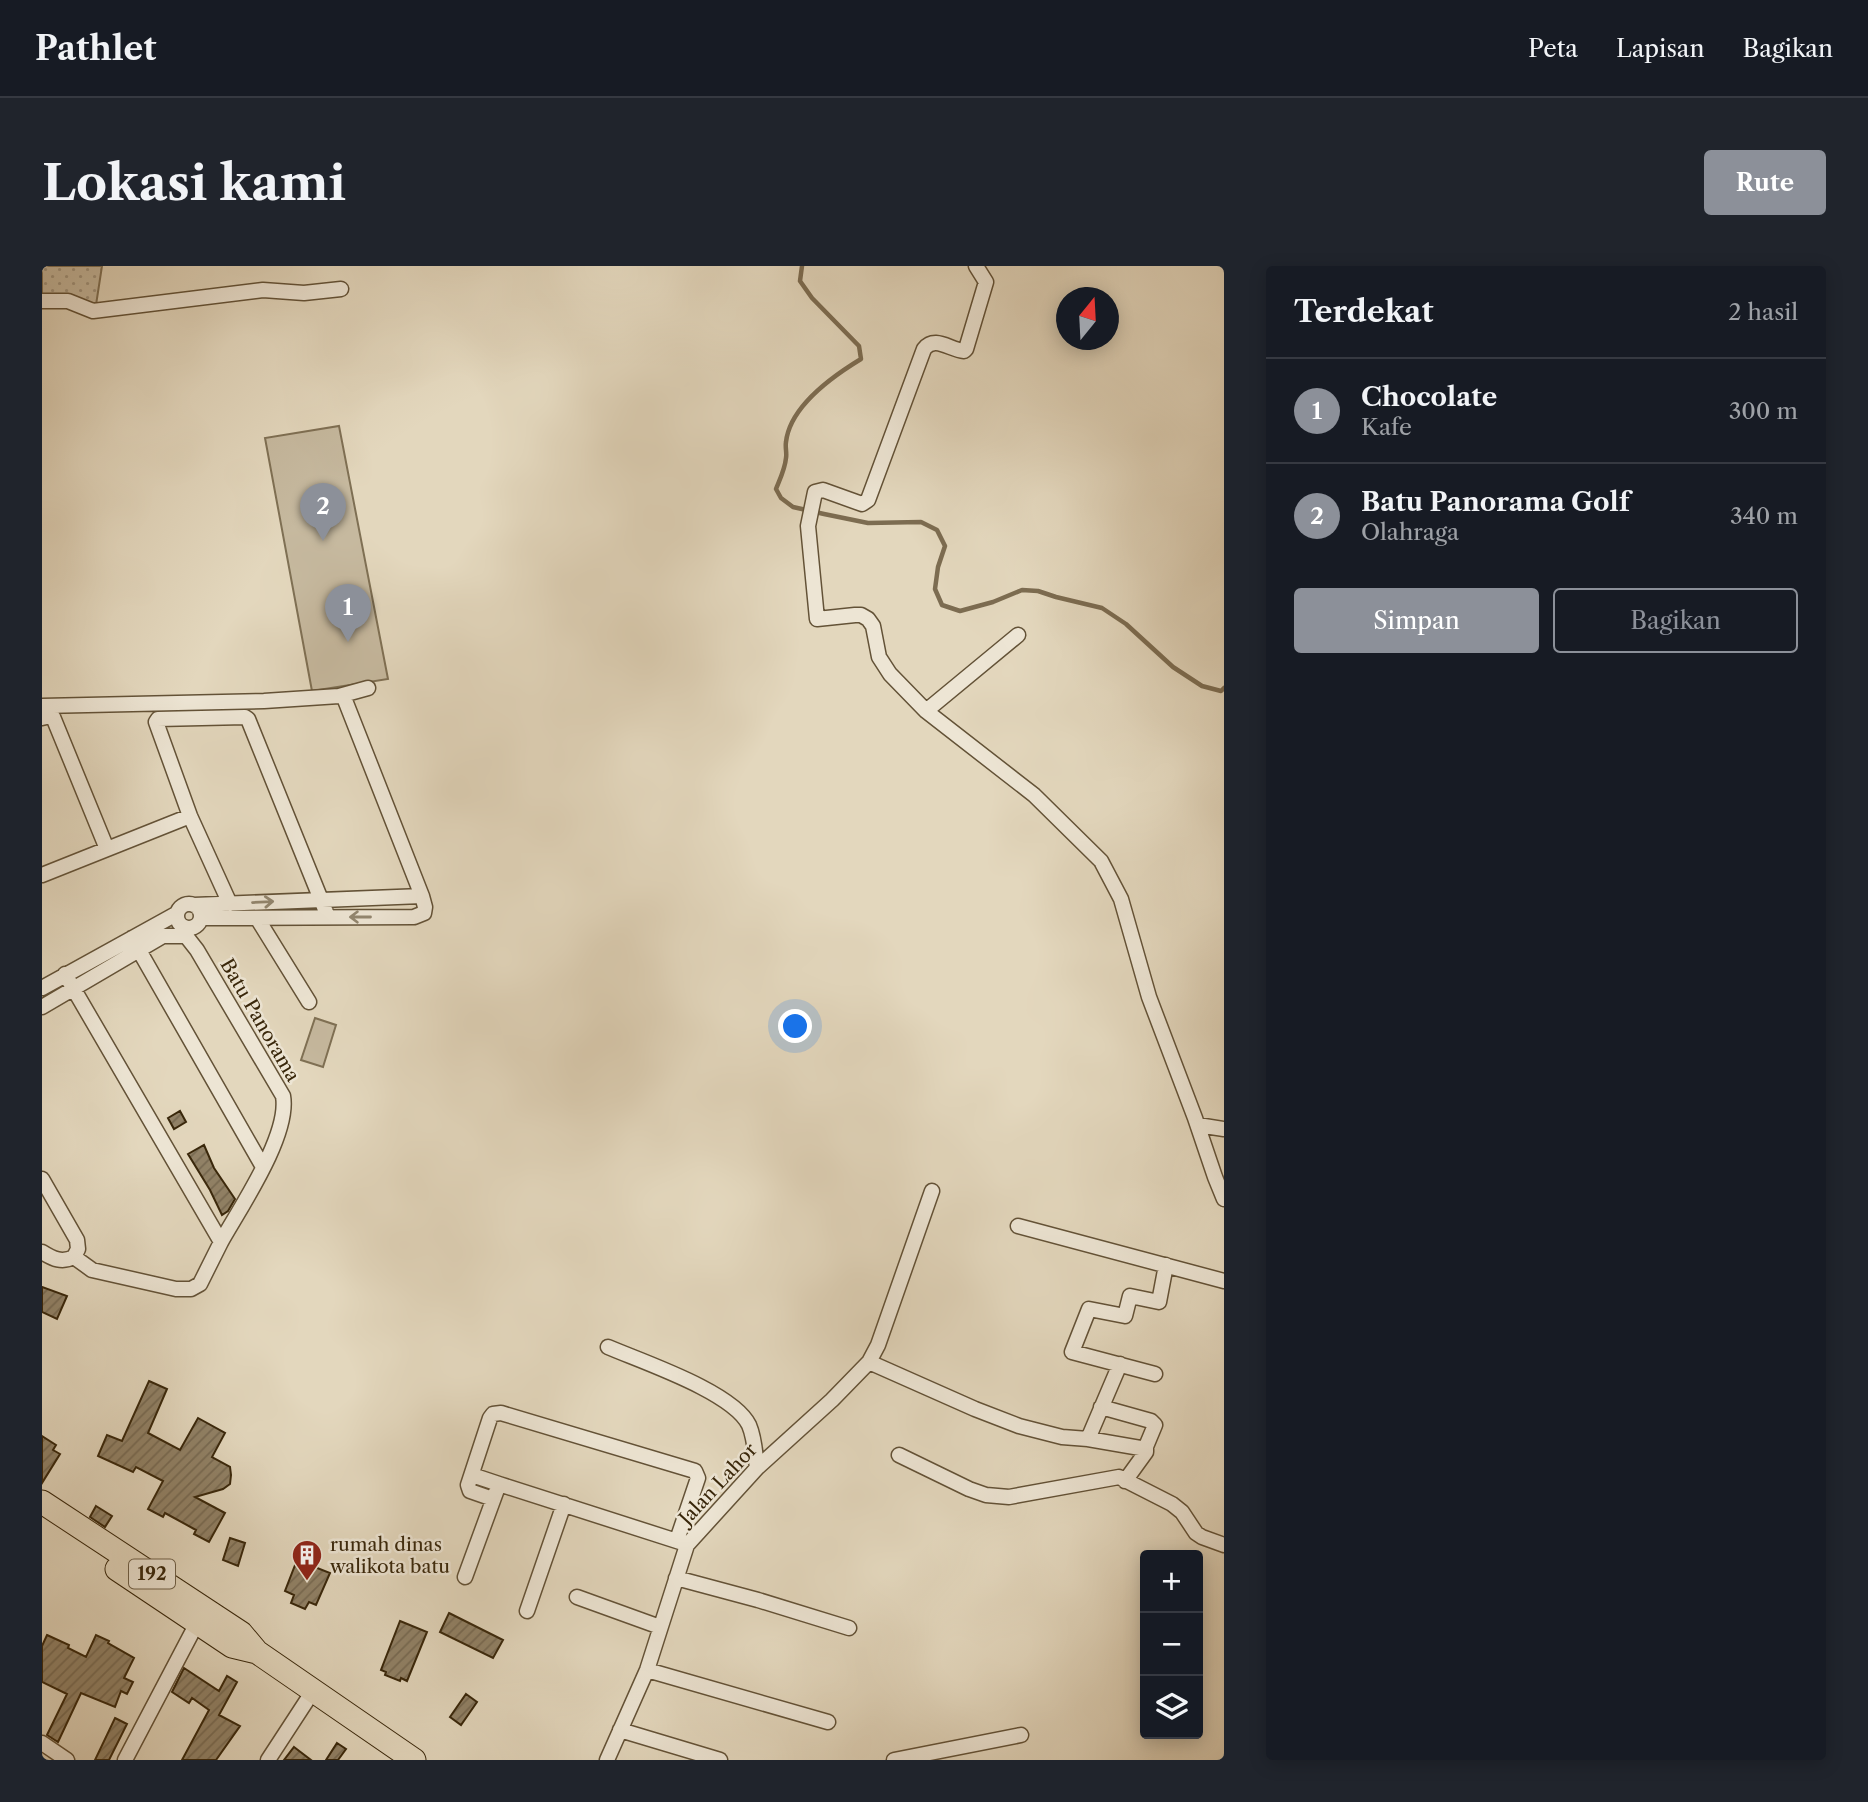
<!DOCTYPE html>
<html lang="id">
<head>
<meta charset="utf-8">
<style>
  body { margin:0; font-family:"Libre Caslon Text",serif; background:#20242c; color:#f1f3f6 }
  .controls { position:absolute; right:21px; bottom:21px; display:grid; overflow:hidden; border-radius:7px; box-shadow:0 4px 18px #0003 }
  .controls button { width:63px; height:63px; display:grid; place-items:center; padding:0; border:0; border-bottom:2px solid #363941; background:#171b24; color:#f1f3f6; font:35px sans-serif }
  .compass { position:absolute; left:1014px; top:21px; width:63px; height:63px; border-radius:50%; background:#171b24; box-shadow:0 4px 18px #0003; rotate:18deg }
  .you { position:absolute; left:754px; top:761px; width:24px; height:24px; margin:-18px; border:5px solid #fff; border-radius:50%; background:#1a73e8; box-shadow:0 0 0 10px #1a73e833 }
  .badge { display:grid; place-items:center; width:46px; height:46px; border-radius:50%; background:#8c9099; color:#fff; font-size:23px; font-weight:700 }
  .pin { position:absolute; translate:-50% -58px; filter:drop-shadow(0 2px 4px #0008) }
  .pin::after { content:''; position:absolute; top:37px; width:24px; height:21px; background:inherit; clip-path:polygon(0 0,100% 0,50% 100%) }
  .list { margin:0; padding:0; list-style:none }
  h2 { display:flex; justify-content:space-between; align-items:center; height:91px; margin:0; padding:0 28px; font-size:30px }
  h2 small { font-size:23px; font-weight:400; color:#9ea1a6 }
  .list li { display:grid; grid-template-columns:46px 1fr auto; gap:21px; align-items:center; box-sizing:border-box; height:105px; padding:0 28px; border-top:2px solid #363941 }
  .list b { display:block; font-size:26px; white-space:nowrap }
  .list p { margin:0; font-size:23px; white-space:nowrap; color:#9ea1a6 }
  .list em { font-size:23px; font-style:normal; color:#9ea1a6 }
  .actions { display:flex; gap:14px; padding:21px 28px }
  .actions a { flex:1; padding:16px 0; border:2px solid #8c9099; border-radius:7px; text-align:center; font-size:24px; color:#8c9099 }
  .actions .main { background:#8c9099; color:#fff }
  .icon { flex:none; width:38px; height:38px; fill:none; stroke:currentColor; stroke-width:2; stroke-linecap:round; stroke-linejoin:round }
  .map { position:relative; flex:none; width:1182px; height:1494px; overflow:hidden; border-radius:7px }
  header { display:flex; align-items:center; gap:42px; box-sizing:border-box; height:98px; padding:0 35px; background:#171b24; border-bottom:2px solid #363941 }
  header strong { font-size:33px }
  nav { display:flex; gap:38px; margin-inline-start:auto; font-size:24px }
  .intro { display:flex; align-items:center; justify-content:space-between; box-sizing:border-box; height:168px; padding:0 42px }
  h1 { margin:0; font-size:49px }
  .button { padding:18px 32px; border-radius:7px; background:#8c9099; color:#fff; font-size:24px; font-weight:700 }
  main { display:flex; gap:42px; padding:0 42px }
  aside { flex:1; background:#171b24; border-radius:7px; box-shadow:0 4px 18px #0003 }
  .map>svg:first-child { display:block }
  .grass { fill:#c6b99f; stroke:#7f7054; stroke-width:2 }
  .park { fill:url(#park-dots); stroke:#7f7054; stroke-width:2 }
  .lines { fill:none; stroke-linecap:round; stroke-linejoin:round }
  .stream { stroke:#7c6c51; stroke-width:4.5 }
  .building { fill:url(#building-hatch); stroke:#38260a; stroke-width:2 }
  .street-casing { stroke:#635237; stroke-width:17 }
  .primary-casing { stroke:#38260a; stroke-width:25 }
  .street { stroke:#ede5d4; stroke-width:14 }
  .primary { stroke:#e3d7bd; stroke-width:23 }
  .oneway { stroke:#92866f }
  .labels { text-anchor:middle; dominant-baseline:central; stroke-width:5; stroke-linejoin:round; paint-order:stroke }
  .shield { fill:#ede5d4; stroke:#6e5f47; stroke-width:2 }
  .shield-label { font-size:18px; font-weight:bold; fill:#38260a }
  .street-label { font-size:19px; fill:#38260a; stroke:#ede5d4 }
  .poi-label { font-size:19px; fill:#38260a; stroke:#ede5d4; text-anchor:start }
</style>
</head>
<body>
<header>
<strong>Pathlet</strong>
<nav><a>Peta</a><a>Lapisan</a><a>Bagikan</a></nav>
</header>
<div class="intro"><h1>Lokasi kami</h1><a class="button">Rute</a></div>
<main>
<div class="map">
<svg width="1182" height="1494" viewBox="0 0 1182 1494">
  <defs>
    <pattern id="park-dots" width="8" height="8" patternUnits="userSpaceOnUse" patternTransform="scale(1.75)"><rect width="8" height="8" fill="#c6b99f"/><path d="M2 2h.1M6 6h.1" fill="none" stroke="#a29680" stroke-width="1.8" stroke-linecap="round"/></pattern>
    <pattern id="building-hatch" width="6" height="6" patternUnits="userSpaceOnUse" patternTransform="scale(1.75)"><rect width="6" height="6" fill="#918267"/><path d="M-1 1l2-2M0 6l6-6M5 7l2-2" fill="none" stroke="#776a53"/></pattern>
  </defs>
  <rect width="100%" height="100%" fill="#e3d7bd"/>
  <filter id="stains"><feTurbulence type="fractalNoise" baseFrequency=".00286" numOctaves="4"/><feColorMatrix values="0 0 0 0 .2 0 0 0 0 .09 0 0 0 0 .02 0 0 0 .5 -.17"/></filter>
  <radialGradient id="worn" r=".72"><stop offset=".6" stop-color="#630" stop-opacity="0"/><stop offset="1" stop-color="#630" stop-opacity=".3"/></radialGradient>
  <path class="grass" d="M297,160L346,413L270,425L223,172Z
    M273,752L294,759L281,801L259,794Z"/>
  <path class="park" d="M0,0H60L54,39L0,30Z"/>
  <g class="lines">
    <path class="stream" d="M760,0L758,15L770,32L817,80L819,93C791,110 748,140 744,176C743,181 745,187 744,192C743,203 738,213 734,223L739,232L751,241L782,248L826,257L879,256L895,264L903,280L896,301L893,323L900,339L918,345L951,336L980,324L996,325L1014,331L1060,342L1084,358L1131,401L1160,420L1179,425L1182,422"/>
  </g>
  <path class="building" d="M138,845L144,856L132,863L126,852Z
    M162,879L172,902L193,933L186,945L180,949L168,924L146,888Z
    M0,1021L25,1030L15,1053L0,1046Z
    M107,1115L125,1123L106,1167L138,1184L156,1152L183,1167L170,1191L188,1201L189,1209L188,1218L181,1223L153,1231L183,1247L167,1276L152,1268L154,1264L123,1247L121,1251L106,1243L121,1215L94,1201L91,1206L56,1190L65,1169L80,1175Z
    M0,1170L14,1179L11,1184L18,1188L0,1217Z
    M54,1240L70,1250L63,1261L48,1251Z
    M188,1272L203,1277L196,1300L181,1294Z
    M255,1294L288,1307L274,1339L267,1336L263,1343L249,1337L252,1329L243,1325Z
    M407,1347L461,1374L451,1392L398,1366Z
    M358,1355L385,1366L365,1415L359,1412L358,1415L343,1409L344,1406L339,1404Z
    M5,1369L27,1379L26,1382L44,1391L54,1369L67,1375L66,1377L92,1392L82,1412L91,1416L85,1428L79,1425L73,1441L39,1427L16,1476L5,1469L25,1428L0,1416V1380Z
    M142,1402L177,1425L185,1410L195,1416L177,1449L198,1460L174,1494H140L167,1444L150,1432L147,1437L130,1426Z
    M424,1428L435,1436L419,1459L408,1451Z
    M73,1452L85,1458L67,1494H53Z
    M295,1477L304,1483L296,1494H284Z
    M252,1481L269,1494H242Z"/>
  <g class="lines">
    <g class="street-casing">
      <path id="street" d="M934,0L944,16L924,83L922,85C908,84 893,69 882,83L826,234L820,238L781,224L773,226L766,260L775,353L813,349H819L826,353L831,360L837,391L848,408L884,445L992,529L1059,595L1079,633L1107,731L1153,852L1173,911L1182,933
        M0,35H26L51,45L221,24L262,27L299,23
        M0,440L222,435L297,430L326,422
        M884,445L976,369
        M0,452L9,450L11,451L65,583
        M0,609L148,550
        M135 650a12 12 0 1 1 24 0a12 12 0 1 1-24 0Z
        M188,638L148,550L114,456L116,453L203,451L206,453L286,651
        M152,639L380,630
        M159,652L372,651L382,647L383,641L380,630L301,429
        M215,652L267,736
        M90,672L221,901
        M23,708L179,976L158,1018L149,1023H134L50,1004L32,991
        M0,722L134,648
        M0,741L121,670H144L155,684L241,830C248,869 198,942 179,976
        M1156,859L1182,863
        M0,913L35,974L36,983L32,991C20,997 11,993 0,986
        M976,960L1182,1015
        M566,1081C601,1096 691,1126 707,1159C713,1173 713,1187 715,1202
        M827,1096L933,1143L977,1160L1020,1171L1046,1173L1104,1183V1186L1083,1215
        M1113,1108L1030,1086L1047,1043L1083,1050L1088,1030L1117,1036L1124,999
        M1059,1141L1109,1155L1113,1159L1103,1183
        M1046,1173L1078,1098
        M857,1189L927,1223L944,1229L967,1231L1077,1211L1130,1238L1140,1246L1154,1267L1160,1271L1182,1279
        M430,1209L457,1218
        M451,1233L428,1225L426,1219L448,1152L451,1148L459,1147L653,1205L656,1212L635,1274
        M423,1311L457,1218L641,1277
        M634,1312L716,1334L807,1362
        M535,1331L618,1361
        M485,1345L522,1238
        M605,1404L786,1456
        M578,1464L678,1494
        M0,1477L25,1494
        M83,1494L155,1357
        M226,1494L271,1425
        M565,1494L605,1404L645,1279L715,1202L790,1134L827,1096L836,1079L890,925
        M852,1494L979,1469"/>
    </g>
    <g class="primary-casing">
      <path id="primary" d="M0,1236L199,1367L215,1386L372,1494
        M75,1303L190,1380L215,1386"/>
    </g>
    <use href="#street" class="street"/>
    <use href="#primary" class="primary"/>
  </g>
  <defs><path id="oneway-shaft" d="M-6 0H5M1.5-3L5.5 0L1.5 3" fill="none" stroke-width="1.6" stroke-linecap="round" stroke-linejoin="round" transform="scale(1.75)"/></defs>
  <g class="oneway">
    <use href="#oneway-shaft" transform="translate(221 636) rotate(-3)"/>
    <use href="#oneway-shaft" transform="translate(318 651) rotate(-180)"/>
  </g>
  <defs>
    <g id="building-pin" transform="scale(1.575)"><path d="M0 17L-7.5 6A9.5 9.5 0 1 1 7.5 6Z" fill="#8f2418" stroke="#ede5d4"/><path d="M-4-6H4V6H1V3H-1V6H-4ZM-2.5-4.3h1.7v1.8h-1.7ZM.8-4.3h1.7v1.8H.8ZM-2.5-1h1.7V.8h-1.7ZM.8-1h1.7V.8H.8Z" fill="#fff"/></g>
  </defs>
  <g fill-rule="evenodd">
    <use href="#building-pin" x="265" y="1289"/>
  </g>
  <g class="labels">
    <rect class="shield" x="87" y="1293.5" width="46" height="29" rx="5"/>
    <g class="shield-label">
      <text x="110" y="1308">192</text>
    </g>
    <g class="street-label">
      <text transform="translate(218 754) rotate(60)">Batu Panorama</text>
      <text transform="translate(676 1218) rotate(-47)">Jalan Lahor</text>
    </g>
    <g class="poi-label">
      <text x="288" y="1278">rumah dinas<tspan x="288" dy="22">walikota batu</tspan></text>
    </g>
  </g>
  <rect width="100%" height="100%" filter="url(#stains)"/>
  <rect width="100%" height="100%" fill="url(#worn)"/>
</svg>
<div class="controls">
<button>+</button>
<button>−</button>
<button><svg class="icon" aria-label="layers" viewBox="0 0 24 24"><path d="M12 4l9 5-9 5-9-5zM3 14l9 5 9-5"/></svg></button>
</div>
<svg class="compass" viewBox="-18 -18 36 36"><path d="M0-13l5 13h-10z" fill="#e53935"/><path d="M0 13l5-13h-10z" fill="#9ea1a6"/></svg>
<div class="you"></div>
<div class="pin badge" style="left:306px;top:376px">1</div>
<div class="pin badge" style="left:281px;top:275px">2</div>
</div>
<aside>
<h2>Terdekat<small>2 hasil</small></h2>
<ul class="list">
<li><span class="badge">1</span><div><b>Chocolate</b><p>Kafe</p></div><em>300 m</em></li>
<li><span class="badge">2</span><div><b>Batu Panorama Golf</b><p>Olahraga</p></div><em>340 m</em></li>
</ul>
<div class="actions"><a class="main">Simpan</a><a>Bagikan</a></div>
</aside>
</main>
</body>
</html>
